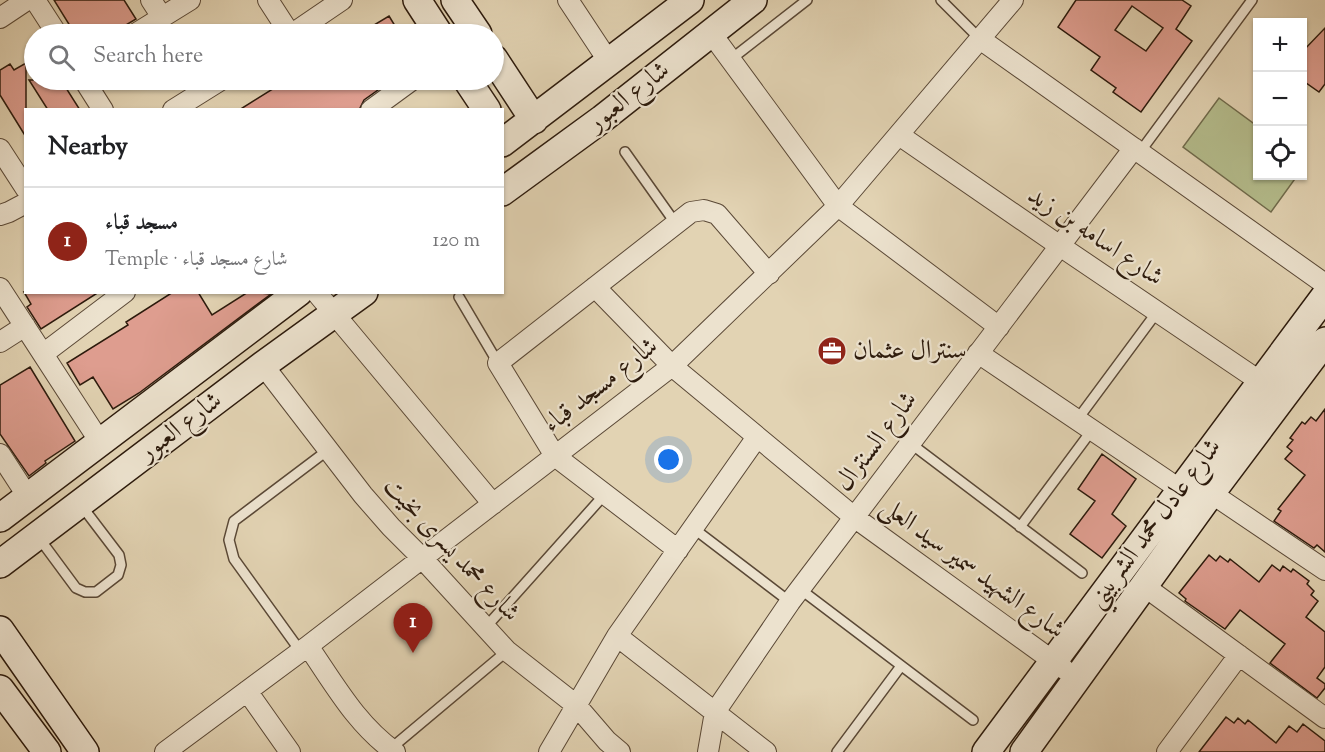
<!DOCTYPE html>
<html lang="en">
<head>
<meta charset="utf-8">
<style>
  body { margin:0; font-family:"Sorts Mill Goudy",Amiri,serif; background:#f2f2f2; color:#202124 }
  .controls { position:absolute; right:18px; top:18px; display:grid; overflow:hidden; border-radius:0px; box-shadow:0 2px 4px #0004 }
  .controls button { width:54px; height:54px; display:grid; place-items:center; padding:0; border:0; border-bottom:2px solid #e0e0e0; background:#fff; color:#202124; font:30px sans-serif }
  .you { position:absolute; left:669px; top:460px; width:21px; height:21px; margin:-15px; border:4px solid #fff; border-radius:50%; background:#1a73e8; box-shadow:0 0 0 9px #1a73e833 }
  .badge { display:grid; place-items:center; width:39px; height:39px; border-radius:50%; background:#8f2418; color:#fff; font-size:20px; font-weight:700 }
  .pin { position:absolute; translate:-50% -50px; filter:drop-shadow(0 2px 3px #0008) }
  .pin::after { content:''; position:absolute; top:32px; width:21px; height:18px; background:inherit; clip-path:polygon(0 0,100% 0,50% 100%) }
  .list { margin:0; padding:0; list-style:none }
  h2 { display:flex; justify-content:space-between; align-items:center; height:78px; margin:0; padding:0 24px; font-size:26px }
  h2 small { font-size:20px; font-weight:400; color:#757577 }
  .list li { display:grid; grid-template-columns:39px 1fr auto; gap:18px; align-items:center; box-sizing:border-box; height:108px; padding:0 24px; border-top:2px solid #e0e0e0 }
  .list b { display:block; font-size:22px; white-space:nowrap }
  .list p { margin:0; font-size:20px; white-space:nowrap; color:#757577 }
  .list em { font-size:20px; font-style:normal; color:#757577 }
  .icon { flex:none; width:33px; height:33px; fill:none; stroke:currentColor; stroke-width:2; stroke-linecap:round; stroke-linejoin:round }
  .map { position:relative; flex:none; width:1325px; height:752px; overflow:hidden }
  .search { position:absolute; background:#fff; box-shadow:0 2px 4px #0004; left:24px; top:24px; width:480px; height:66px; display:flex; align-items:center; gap:15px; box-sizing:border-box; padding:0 21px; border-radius:33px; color:#757577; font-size:22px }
  .panel { position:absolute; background:#fff; box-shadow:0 2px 4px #0004; left:24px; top:108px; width:480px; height:186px; border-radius:0px }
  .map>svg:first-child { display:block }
  .green { fill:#b4bc8c; stroke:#706b4c; stroke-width:1.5 }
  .building { fill:#de9d8f; stroke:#2c1a0c; stroke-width:1.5; fill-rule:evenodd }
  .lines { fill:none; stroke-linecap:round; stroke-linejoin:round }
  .lane-casing { stroke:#5a4836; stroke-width:12 }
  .street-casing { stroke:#5a4836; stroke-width:22 }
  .secondary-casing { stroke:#2c1a0c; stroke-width:30 }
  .lane { stroke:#ece2ce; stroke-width:9 }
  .street { stroke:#ece2ce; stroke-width:20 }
  .secondary { stroke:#ece2ce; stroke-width:27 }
  .labels { text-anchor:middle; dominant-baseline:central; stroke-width:4.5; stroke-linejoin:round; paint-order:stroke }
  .street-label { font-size:26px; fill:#2c1a0c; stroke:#ece2ce }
  .poi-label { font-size:26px; fill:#2c1a0c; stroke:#ece2ce; text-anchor:start }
</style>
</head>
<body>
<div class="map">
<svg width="1325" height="752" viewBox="0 0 1325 752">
  <rect width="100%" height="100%" fill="#e2d3b3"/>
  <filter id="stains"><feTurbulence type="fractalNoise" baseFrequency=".00333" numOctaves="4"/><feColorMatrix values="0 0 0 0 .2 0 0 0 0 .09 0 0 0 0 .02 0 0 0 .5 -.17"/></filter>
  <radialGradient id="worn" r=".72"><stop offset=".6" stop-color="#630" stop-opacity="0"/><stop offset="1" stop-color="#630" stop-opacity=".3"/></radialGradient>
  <path class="green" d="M1219,98L1257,126L1258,176H1297L1271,212L1183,147Z"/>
  <path class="building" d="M54,0H124L136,19L111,34H75Z
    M1076,0H1182L1191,6L1176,29L1192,41L1141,112L1113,92L1116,88L1091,70L1100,57L1058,27ZM1132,6L1163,28L1146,51L1115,30Z
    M389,16L400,34H359Z
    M1325,28V84L1319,92L1302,80V52Z
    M26,63V137L0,95V70L10,64L14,70Z
    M29,80H61L80,110H48Z
    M287,80H392L364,100L359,110H239Z
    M24,292H99L41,329L27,307L31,304Z
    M173,292H198L212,315L248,292L271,294L139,393L113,409L93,377L80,385L67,363L128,325L126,322Z
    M30,367L75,441L45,461L46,463L29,476L0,434V385Z
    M1325,409V552L1317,545L1314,548L1274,521L1281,511L1278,509L1305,475L1285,459L1292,451L1287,447L1293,440L1290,438L1302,422L1305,424L1311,417L1316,421Z
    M1102,454L1136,479L1112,514L1126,526L1102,558L1070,534L1095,501L1078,489Z
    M1209,555L1216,561L1220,556L1228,562L1230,559L1259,582L1272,565L1280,571L1283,566L1291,572L1293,569L1309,581L1307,584L1314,591L1311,595L1318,601L1306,617L1325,632V667L1317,678L1325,684V688L1317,698L1270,663L1285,644L1240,610L1225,629L1185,601L1186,599L1179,593Z
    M1226,717L1234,723L1238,718L1245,724L1248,720L1276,743L1289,726L1297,732L1303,724L1325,741V752H1199Z"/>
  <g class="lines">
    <g class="lane-casing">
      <path id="lane" d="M941,0L980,39
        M730,60L807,0
        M625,152L676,224
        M1140,152L1252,0
        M459,297L498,363
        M1077,420L1157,312
        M910,443L1082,573
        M1020,527L1092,430
        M693,528L790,602
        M39,538L76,588L85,592H96L118,575L121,565L119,555L81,505
        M800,589L973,720
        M486,627L605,494
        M301,652L234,559L229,540L234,521L328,450
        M389,750L507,651
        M837,752L901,666"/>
    </g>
    <g class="street-casing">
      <path id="street" d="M35,0L57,34
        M151,0L162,17
        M268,0L290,34
        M568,0L609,62
        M0,18L27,0
        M711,33L838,206L999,327
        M135,34L190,0
        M292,34L342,0
        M980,39L1325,284
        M84,80L103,110
        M173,110L221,80
        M371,110L412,80
        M899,135L1060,246L1261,382
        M0,149L26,189
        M0,215L9,212L26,203
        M595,287L672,366L854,517L1064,669
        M0,288L100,442
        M316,292L493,504
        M0,342L25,326
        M978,353L1181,490
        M43,354L125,292
        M263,365L363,495L391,527L422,558L507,651L576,705L607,741L620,752
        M0,454L28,497
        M1211,493L1325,570
        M678,550L555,456L498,363L691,212L704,210L717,214L769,274
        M1144,586L1325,718
        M617,636L766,752
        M308,646C335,685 356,724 395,752
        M247,691L290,752
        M165,752L308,646L672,366L838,206L1013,0
        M549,752L617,636L757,437
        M708,752L715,712L790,602L1134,148
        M1167,752L1239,655"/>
    </g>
    <g class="secondary-casing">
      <path id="secondary" d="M417,0L439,34
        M455,0L478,34
        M494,59L534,120
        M467,80L487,110
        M502,143L690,0
        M502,192L602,119L753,0
        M0,518L299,292
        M0,564L263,365L364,292
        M0,630L85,752
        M0,689L47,752
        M986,752L1325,296
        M1024,752L1211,493L1325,341"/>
    </g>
    <use href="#lane" class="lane"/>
    <use href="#street" class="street"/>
    <use href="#secondary" class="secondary"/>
  </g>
  <defs>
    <g id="office-disc" transform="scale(1.5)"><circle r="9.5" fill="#8f2418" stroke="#ece2ce"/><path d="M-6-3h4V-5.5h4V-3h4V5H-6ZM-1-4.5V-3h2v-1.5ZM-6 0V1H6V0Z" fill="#fff"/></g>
  </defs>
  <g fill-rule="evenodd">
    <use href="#office-disc" x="832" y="351"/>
  </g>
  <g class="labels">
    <g class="street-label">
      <text transform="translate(629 97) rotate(-38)">شارع العبور</text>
      <text transform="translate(1095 237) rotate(34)">شارع اسامه بن زيد</text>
      <text transform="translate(601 386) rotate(-38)">شارع مسجد قباء</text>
      <text transform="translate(181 427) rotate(-37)">شارع العبور</text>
      <text transform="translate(877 442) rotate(-53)">شارع السنترال</text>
      <text transform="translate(1155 524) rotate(-53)">شارع عادل محمد الشربيني</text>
      <text transform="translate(451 550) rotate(47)">شارع محمد يسرى بخيت</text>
      <text transform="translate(972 569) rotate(36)">شارع الشهيد سمير سيد العلى</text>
    </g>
    <g class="poi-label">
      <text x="853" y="351">سنترال عثمان</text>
    </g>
  </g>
  <rect width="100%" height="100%" filter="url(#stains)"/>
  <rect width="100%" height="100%" fill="url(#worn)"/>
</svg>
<div class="controls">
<button>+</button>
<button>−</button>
<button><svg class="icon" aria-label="locate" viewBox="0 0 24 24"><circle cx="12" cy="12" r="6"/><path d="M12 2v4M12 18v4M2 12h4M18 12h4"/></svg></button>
</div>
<div class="you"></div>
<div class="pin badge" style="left:413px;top:653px">1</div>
<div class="search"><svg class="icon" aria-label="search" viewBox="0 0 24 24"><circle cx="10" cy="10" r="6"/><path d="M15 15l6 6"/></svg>Search here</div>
<section class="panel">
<h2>Nearby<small></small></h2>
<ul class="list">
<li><span class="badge">1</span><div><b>مسجد قباء</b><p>Temple · شارع مسجد قباء</p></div><em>120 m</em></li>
</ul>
</section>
</div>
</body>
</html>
